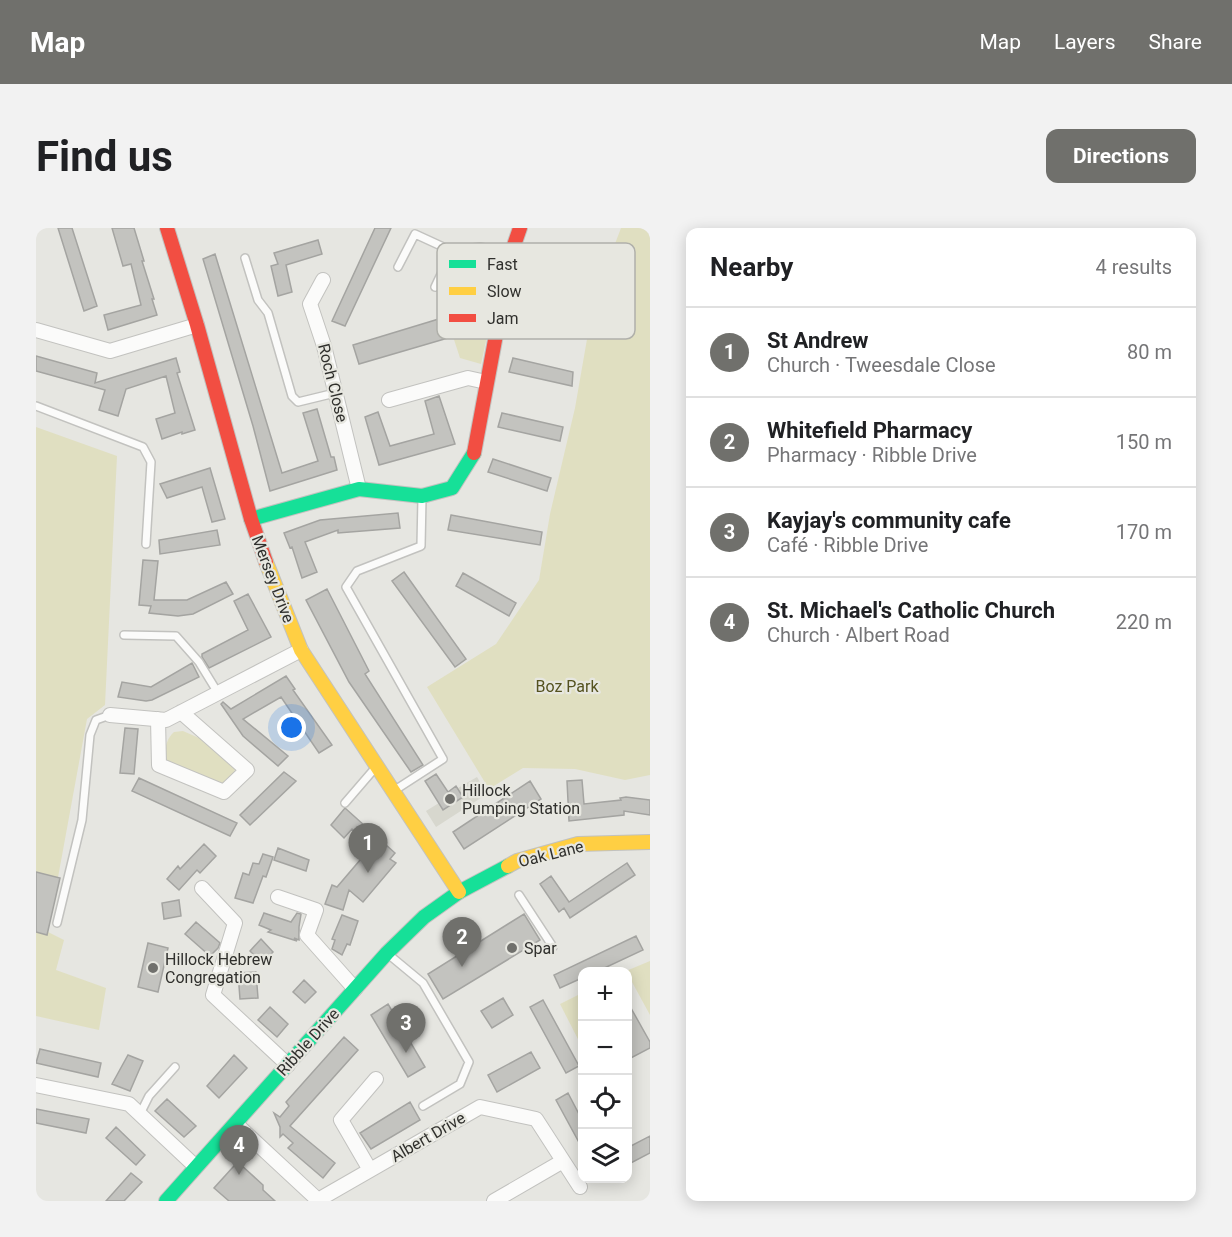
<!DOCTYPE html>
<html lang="en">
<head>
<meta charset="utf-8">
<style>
  body { margin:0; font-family:Roboto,sans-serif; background:#f2f2f2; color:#202124 }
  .controls { position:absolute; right:18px; bottom:18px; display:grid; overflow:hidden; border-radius:12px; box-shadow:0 3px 15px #0003 }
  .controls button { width:54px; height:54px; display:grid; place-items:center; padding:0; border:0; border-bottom:2px solid #e0e0e0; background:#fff; color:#202124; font:30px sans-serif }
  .you { position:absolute; left:256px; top:500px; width:21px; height:21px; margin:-15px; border:4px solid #fff; border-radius:50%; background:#1a73e8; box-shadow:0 0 0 9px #1a73e833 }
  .badge { display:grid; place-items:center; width:39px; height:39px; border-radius:50%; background:#70706c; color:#fff; font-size:20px; font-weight:700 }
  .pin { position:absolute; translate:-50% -50px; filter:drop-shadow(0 2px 3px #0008) }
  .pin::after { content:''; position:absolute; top:32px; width:21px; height:18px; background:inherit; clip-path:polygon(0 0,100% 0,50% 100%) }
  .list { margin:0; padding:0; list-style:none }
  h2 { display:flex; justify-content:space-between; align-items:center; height:78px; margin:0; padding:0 24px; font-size:26px }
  h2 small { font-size:20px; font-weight:400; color:#757577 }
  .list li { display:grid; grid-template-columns:39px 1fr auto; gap:18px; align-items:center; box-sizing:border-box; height:90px; padding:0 24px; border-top:2px solid #e0e0e0 }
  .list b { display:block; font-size:22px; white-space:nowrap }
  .list p { margin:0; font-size:20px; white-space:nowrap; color:#757577 }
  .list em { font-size:20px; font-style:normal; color:#757577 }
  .icon { flex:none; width:33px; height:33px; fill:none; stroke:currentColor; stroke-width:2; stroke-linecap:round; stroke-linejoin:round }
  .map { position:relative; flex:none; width:614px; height:973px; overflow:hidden; border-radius:12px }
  header { display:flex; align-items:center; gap:36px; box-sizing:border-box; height:84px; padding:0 30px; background:#70706c; color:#fff }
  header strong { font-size:28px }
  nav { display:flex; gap:33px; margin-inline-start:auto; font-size:21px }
  .intro { display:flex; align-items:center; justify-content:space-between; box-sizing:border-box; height:144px; padding:0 36px }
  h1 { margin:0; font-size:42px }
  .button { padding:15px 27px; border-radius:12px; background:#70706c; color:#fff; font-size:21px; font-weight:700 }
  main { display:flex; gap:36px; padding:0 36px }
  aside { flex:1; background:#fff; border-radius:12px; box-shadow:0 3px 15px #0003 }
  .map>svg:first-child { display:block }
  .built { fill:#d7d7ce }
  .green { fill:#e0dfc1 }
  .building { fill:#c3c3bf; stroke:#a4a4a1; stroke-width:1.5 }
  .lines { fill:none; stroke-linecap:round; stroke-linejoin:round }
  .lane-casing { stroke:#c2c2bf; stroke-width:10 }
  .street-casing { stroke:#c2c2bf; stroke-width:16 }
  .fast-casing { stroke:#c2c2bf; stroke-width:16 }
  .slow-casing { stroke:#c2c2bf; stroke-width:16 }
  .jam-casing { stroke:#c2c2bf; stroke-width:16 }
  .lane { stroke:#fbfbfa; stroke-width:7 }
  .street { stroke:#fbfbfa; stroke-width:14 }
  .fast { stroke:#16e098; stroke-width:14 }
  .slow { stroke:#ffcf43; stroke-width:14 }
  .jam { stroke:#f24e42; stroke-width:14 }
  .poi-dot { fill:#70706c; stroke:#e7e7e0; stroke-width:2 }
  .labels { text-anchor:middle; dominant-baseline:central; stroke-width:4.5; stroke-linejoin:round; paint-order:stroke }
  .street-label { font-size:16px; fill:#30302d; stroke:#e7e7e0 }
  .park-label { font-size:16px; fill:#555220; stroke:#e7e7e0 }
  .poi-label { font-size:16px; fill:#30302d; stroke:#e7e7e0; text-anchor:start }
  .key { fill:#e7e7e0; stroke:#b0b0aa; stroke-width:1.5 }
  .key-label { font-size:16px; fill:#30302d }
</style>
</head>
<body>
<header>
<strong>Map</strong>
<nav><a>Map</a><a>Layers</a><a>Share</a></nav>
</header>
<div class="intro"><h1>Find us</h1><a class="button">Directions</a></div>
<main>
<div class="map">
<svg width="614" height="973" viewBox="0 0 614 973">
  <rect width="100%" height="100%" fill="#e6e6e1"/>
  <path class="built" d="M441,549L451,566L400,599L390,583L403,575L401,572L420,558L422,560Z"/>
  <path class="green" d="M585,0H614V547L589,552L539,541L487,540L453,561L391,459L460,416L503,352L514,286L539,180L558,71Z
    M407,78L425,93L453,99L445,136L424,130Z
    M0,199L81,228L69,477L51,491L12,704L28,712L20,742L70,760L63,802L0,788Z
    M147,503L163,510L199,541L198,547L187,559L130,536C128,524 129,512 138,504Z
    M614,733V787L590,743Z
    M546,765V819L524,776Z"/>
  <path class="building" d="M22,0H36L61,78L48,83Z
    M76,0H98L108,33H106L118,71H116L121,87L72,102L68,87L105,77L95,36L87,38Z
    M339,0H355L309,98L296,93Z
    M282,12L286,26L250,37L256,64L242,68L235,38L242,36L238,25Z
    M179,26L246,245L282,233L267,185L281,181L295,229H298L301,242L234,263L217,198L167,31Z
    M406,90L412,110L323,136L317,117Z
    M0,128L61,145L59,155L140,130L144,144L141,145L159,202L146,206V204L126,211L120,191L139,185L130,148L90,161L82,188L63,182L69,162L0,143Z
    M477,130L537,144L536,158L473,144Z
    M403,168L419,216L343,237L329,189L342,184L354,218L398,206L389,173Z
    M466,185L527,199L524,213L462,199Z
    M457,231L515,250L511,263L452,244Z
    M174,240L189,291L176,294L166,259L131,270L124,256Z
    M362,285L364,300L302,305V302L269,314L281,344L266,350L256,319L254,320L248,305L284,292Z
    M415,287L506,304L504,317L412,302Z
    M181,302L184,317L124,326L123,312Z
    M107,332L122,333L118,372H151L190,354L197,366L157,386L142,388L113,385L115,378L103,377Z
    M368,344L430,431L419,439L356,353Z
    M427,345L480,375L473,388L420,358Z
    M291,361L333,443L329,446L387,537L375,544L313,454L270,372Z
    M212,366L235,409L173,440L166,429V426L212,402L198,373Z
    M156,435L163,449L116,472L110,473L82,469L86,454L115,459Z
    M250,448L259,461L257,462L296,517L283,525L245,469L207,491L252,528L242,538L207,508L185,476L187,474L195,481Z
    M89,500L102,501L98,546L84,545Z
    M248,544L260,553L214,597L204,587Z
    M400,546L412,564L420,558L427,569L407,582L389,553Z
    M103,550L201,595L194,608L96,563Z
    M546,552L548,576L585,572L584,570L590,569L614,572V587L588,583V587L533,593L531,553Z
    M494,553L505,571L428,621L417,604Z
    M309,580L359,625L354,631L360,635L327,674L313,662L307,682L289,676L296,657L301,659L336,618L316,601L308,610L295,597Z
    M168,616L180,628L164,645L161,642L143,662L131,651L142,638L144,641Z
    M242,620L273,632L270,643L238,632Z
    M227,626L237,629L230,649L227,648L217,675L199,670L207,645L213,647L217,635L223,636Z
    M591,635L599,647L534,690L528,680L523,684L504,656L515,648L533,674Z
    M0,644L24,650L11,707L0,704Z
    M143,672L145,688L128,691L126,675Z
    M228,685L255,694L261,685L265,686L263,699V712L258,710L261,713L232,704L235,702L223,697Z
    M488,686L504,712L407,771L392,746Z
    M306,687L322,693L314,717L311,716L306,727L296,721L299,712L296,711Z
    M160,694L184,715L182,720L174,728L149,706Z
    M600,708L607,722L560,744H546V750L524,760L518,747Z
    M225,711L237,724L226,735L214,723Z
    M112,715L132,720L122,764L102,759Z
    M220,744L222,770L204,771L202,745Z
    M268,752L280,764L269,775L257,764Z
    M467,770L477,787L456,800L445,783Z
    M507,772L543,838L530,845L494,779Z
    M591,773L614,814V820L591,832Z
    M352,776L389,839L372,849L335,787Z
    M234,779L252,796L241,809L222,792Z
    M308,809L322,822L254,898L299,935L287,950L252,920L257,915L247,906L244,909V899L238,885L244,889L253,878L250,874Z
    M4,821L65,835L62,849L0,835Z
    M495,824L504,840L461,864L452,847Z
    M92,827L107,833L94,863L76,856Z
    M198,827L211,840L183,870L171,858Z
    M532,865L546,892V920L520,872Z
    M131,871L160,898L148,909L119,883Z
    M374,874L384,892L335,921L324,905Z
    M0,881L53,891L50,905L0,895Z
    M80,899L109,927L100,937L70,910Z
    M614,908V925L591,937V920Z
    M205,937L227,957V962L239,973H193L178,960L198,938Z
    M95,945L106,954L88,973H70Z"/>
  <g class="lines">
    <g class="lane-casing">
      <path id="lane" d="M209,30L222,72L232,85L256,168L262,174L299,165
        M362,39L379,6L416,23L444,19L475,26
        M399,59L416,23
        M0,178L107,219L115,234L110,316
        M88,407L140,408L163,434L182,465
        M359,562L407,531L310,359L321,343L385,318L386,270
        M309,575L340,539
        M483,667L517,719
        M21,695L46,592L54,507L60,492L74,487
        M352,726L387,755L433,834L424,856L387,878
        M104,886L113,868L139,839"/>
    </g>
    <g class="street-casing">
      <path id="street" d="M287,52L274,76L288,118L323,261
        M0,102L74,123L161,97
        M353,172L432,150L450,154
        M74,487L130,492L265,422
        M122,491L123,537L188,564L211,542L145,484
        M166,660L199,695L177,767L252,837
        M242,669L280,682L271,707L319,761
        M0,857L93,876L160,939
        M200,896L283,973
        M334,942L305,892L340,851
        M282,972L444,879L500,891L544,959
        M458,973L527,933"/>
    </g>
    <g class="fast-casing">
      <path id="fast" d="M215,291L323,261L386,268L416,260L438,225
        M130,973L351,725L388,689L423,664L472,638"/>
    </g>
    <g class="slow-casing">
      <path id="slow" d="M230,334L265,422L423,664
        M472,638L481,633L542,616L614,614"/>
    </g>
    <g class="jam-casing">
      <path id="jam" d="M131,0L161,97L215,291L230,334
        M438,225L475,26L484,0"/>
    </g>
    <use href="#lane" class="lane"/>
    <use href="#street" class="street"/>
    <use href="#fast" class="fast"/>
    <use href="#slow" class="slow"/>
    <use href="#jam" class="jam"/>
  </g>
  <g class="poi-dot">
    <circle cx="414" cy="571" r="6"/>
    <circle cx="476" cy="720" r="6"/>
    <circle cx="117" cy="740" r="6"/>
  </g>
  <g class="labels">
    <g class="street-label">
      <text transform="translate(297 155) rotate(76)">Roch Close</text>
      <text transform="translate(237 351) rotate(69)">Mersey Drive</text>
      <text transform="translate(515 626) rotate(-14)">Oak Lane</text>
      <text transform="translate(272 814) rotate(-48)">Ribble Drive</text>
      <text transform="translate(392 909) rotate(-30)">Albert Drive</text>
    </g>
    <g class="park-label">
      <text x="531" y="458">Boz Park</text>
    </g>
    <g class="poi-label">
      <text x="426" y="562">Hillock<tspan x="426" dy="18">Pumping Station</tspan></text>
      <text x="488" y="720">Spar</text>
      <text x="129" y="731">Hillock Hebrew<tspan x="129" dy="18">Congregation</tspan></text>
    </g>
  </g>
  <rect x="401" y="15" width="198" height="96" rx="9" class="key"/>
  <rect x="413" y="32" width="27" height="8" fill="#16e098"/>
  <rect x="413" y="59" width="27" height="8" fill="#ffcf43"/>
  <rect x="413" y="86" width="27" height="8" fill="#f24e42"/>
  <g class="key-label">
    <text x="451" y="42">Fast</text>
    <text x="451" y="69">Slow</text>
    <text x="451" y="96">Jam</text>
  </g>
</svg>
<div class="controls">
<button>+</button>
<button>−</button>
<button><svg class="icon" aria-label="locate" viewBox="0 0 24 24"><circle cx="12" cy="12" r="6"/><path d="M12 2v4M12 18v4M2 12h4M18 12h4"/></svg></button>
<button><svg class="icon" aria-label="layers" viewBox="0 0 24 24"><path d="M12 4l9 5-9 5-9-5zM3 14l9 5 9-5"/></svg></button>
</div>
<div class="you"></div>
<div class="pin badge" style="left:332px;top:645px">1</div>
<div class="pin badge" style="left:426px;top:739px">2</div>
<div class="pin badge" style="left:370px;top:825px">3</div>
<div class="pin badge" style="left:203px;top:947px">4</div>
</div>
<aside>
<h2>Nearby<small>4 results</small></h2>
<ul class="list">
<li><span class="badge">1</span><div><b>St Andrew</b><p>Church · Tweesdale Close</p></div><em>80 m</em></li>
<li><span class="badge">2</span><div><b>Whitefield Pharmacy</b><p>Pharmacy · Ribble Drive</p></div><em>150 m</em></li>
<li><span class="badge">3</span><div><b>Kayjay's community cafe</b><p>Café · Ribble Drive</p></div><em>170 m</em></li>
<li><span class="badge">4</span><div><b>St. Michael's Catholic Church</b><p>Church · Albert Road</p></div><em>220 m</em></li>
</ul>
</aside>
</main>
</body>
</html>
